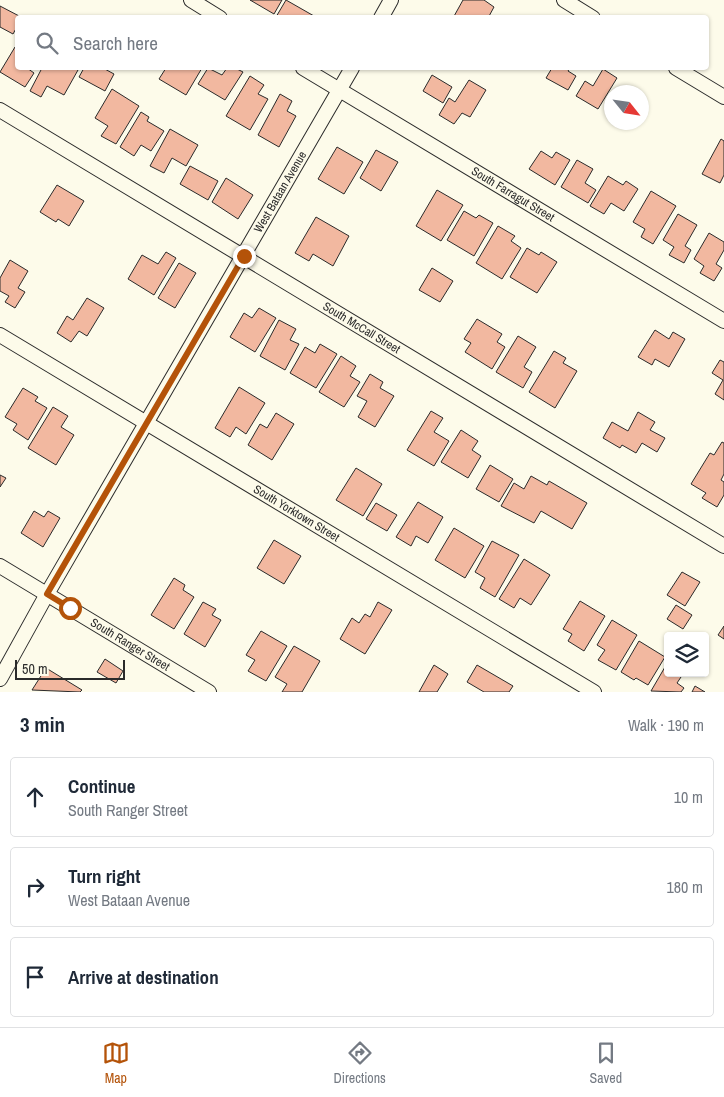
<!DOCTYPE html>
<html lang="en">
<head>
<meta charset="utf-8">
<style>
  body { margin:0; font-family:"Archivo Narrow",sans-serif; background:#f2f2f3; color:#1f2937 }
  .controls { position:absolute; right:15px; bottom:15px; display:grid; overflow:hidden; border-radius:5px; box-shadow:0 1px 4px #0004 }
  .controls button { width:45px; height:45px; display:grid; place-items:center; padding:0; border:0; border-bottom:1px solid #e0e1e3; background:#fff; color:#1f2937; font:25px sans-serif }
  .compass { position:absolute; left:604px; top:85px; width:45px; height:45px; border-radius:50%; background:#fff; box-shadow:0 1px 4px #0004; rotate:120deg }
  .scale { position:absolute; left:15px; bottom:12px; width:110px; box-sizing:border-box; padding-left:5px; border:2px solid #2b2b2b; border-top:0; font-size:14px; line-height:18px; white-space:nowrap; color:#2b2b2b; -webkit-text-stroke:4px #fdfbea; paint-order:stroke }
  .stop { position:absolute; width:15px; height:15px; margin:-11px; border:4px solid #b45309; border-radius:50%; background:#fff }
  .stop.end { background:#b45309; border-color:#fff; box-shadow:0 1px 5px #0008 }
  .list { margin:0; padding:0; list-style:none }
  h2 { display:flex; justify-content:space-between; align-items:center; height:65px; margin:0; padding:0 20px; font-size:21px }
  h2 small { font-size:16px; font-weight:400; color:#747a83 }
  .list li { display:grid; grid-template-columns:32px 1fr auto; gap:15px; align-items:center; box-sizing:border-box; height:80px; margin:0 10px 10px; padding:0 10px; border:1px solid #e0e1e3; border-radius:5px }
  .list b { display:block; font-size:19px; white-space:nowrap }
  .list p { margin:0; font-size:16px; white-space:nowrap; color:#747a83 }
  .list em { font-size:16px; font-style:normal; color:#747a83 }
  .icon { flex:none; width:28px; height:28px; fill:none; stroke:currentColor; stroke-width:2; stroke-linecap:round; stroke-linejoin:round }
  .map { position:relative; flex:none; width:724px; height:692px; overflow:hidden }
  .search { position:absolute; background:#fff; box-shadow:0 1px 4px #0004; left:15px; right:15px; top:15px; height:55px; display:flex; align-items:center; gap:12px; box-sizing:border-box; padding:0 18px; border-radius:5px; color:#747a83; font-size:19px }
  .sheet { height:335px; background:#fff }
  nav { display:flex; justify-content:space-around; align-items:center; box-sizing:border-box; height:70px; border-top:1px solid #e0e1e3; background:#fff; font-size:14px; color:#747a83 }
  nav a { display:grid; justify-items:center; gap:2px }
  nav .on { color:#b45309 }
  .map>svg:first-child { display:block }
  .building { fill:#f2b8a0; stroke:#2b2b2b }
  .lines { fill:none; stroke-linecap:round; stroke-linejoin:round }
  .street-casing { stroke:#2b2b2b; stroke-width:16 }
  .street { stroke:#fdfbea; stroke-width:14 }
  .route { stroke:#b45309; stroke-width:6 }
  .labels { text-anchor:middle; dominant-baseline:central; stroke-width:4; stroke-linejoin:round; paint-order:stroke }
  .street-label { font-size:12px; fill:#2b2b2b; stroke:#fdfbea }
</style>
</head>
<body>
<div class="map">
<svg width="724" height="692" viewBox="0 0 724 692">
  <rect width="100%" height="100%" fill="#fdfbea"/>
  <path class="building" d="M250,0H282L274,14Z
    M286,0L314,16L313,18L276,17Z
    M463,0H484L494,7L488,18H453Z
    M0,6L21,17L18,18V25L13,34L0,27Z
    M15,47L18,49V68H27L34,73L25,87L0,72Z
    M42,68H72L78,70L64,95L47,86L41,97L30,91Z
    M84,68H103L114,74L105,91L79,77Z
    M166,68H202L186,95L159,79Z
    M208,68L222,75L227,68H235L243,72L225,100L198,84Z
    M552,68H570L568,71L576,76L568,90L546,78Z
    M603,69L617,78L598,109L576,96L585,81L593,86Z
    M432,75L452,87L443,103L423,91Z
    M250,76L264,85L258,94L268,99L250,130L226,116Z
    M469,80L486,90L470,117L462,113L454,124L439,115L449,98L455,102Z
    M112,89L139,106L116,144L101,136L108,126L95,118Z
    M280,94L292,101L287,111L296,116L279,147L258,135Z
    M141,112L149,117L147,121L164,131L151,151L141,145L134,156L120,147Z
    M170,129L198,145L186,166L172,158L164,173L150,166Z
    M721,139L724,141V175L720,183L702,174Z
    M337,147L363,162L344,194L318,179Z
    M376,150L398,162L381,191L360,178Z
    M541,151L552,158L556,152L570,160L555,185L529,169Z
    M577,160L593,169L585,183L596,190L588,203L561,187Z
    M190,166L218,181L208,200L180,184Z
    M608,176L623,185L626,181L638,189L624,211L611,203L604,214L590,206Z
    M226,178L253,195L238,219L212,202Z
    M57,185L84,201L69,226L58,219L56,222L40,212Z
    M437,190L463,205L441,241L416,226Z
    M651,191L676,206L653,244L641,237L645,229L633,222Z
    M464,211L476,218L479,215L493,223L474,256L447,240Z
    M678,214L697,225L685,246L691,250L684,263L669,255L674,247L663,240Z
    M316,217L349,236L333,266L313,254L309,261L295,253Z
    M498,226L515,236L511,241L521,248L502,279L476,263Z
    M709,233L724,242V250L716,264L722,268L714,281L700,273L704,266L694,259Z
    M527,248L539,255L541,252L557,262L537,293L510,277Z
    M166,252L176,258L154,295L128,279L142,255L158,264Z
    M10,260L28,271L18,288L25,292L15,308L5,302L9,296L0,291V278Z
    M179,263L196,273L175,308L158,298Z
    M432,268L453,281L440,302L419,290Z
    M87,298L104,308L87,336L79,331L71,342L57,333L67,316L73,320Z
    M259,308L276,318L255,352L230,337L244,313L252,318Z
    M477,319L502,334L497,342L505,347L492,369L465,352L471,343L464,339Z
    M279,320L296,329L290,340L299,344L285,370L260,356Z
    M655,330L669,339L673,332L685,339L669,367L655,359L652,365L638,357Z
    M518,336L536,347L524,367L532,372L523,388L496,372Z
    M320,344L337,354L316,388L290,373L305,347L315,353Z
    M554,351L566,358L563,363L577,371L555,408L529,392Z
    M341,356L356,366L350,376L360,382L344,407L319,392Z
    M720,360L724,362V400L715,394L723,380L712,373Z
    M370,374L383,382L380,388L394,396L375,427L358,417L367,401L357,396Z
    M239,387L265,403L246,434L236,427L230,437L215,428Z
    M23,388L38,397L35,401L47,408L28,440L13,430L17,424L5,417Z
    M53,407L68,416L61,427L74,435L56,465L28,448Z
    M431,411L443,418L434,432L449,441L434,466L407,450Z
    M638,412L655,422L650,430L665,438L657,452L642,443L636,453L622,445L620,448L603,438L612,422L628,431Z
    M276,413L294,424L272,460L248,445L260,424L267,428Z
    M461,430L478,441L472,450L481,456L468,478L441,462Z
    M722,442L724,443V474L721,480L724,482V495L717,507L702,498L706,493L691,484L710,453L714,455Z
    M490,465L513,479L499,502L476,489Z
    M356,468L382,484L363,516L336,500Z
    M0,475L6,478L0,487Z
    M531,476L547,485L549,481L587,503L572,529L541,511L534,523L501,506L514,483L524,489Z
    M418,502L443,517L428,543L416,536L411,546L396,537Z
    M376,503L397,515L387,531L366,519Z
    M34,511L44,517L48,511L60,518L43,547L21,533Z
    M454,528L484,546L465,578L435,560Z
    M274,540L301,556L284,584L257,568Z
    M492,541L519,555L495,597L480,588L485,578L475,572Z
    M524,559L550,575L531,605L520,598L514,608L499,599Z
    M682,572L700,582L685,606L667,595Z
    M174,578L185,585L183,590L194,597L174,629L151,615Z
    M580,601L605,616L584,651L568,641L572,634L563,629Z
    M203,602L216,609L212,615L221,620L205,647L184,634Z
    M378,602L392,610L365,654L340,639L352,618L359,623L365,614L370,617Z
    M676,605L692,615L683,629L667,619Z
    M612,620L637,635L616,670L598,660L605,650L597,645Z
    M724,626V639L718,635Z
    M261,631L287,646L266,681L248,671L255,660L246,655Z
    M639,641L665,657L648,685L636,678L634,680L621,672Z
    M294,646L320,661L302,692H282L287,684L275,677Z
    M105,659L123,671L116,683L97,672Z
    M434,665L448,674L437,692H419Z
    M477,665L513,686L509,692H484L467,682Z
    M665,667L668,669V673H675L681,677L677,683L684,688L681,692L651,691Z
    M46,668L82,690L80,692L32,690Z
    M695,686L705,692H692Z"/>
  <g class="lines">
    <g class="street-casing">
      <g id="street">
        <path d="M191,0L220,18"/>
        <path d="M564,0L593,18"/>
        <path d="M381,18L391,0"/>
        <path id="s1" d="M303,68L724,321"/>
        <path d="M676,68L724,97"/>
        <path id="s2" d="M0,110L724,546"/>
        <path id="s3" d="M0,335L594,692"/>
        <path id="s4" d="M0,566L209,692"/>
        <path id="s5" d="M0,679L47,594L352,68"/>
      </g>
    </g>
    <use href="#street" class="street"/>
  </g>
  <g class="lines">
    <path class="route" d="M70,608L47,594L244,256"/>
  </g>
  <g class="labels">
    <g class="street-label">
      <text stroke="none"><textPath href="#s5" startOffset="562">West Bataan Avenue</textPath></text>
      <text stroke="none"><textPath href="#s1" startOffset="245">South Farragut Street</textPath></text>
      <text stroke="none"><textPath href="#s2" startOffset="422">South McCall Street</textPath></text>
      <text stroke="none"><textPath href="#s3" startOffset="346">South Yorktown Street</textPath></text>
      <text stroke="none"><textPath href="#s4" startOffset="152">South Ranger Street</textPath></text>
    </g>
  </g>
</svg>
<div class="controls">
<button><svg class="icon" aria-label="layers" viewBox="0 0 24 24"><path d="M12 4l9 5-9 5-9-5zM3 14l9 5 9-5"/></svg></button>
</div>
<svg class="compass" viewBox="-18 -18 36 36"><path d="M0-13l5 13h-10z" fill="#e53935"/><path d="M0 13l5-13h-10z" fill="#747a83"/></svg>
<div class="scale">50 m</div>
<div class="stop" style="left:70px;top:608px"></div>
<div class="stop end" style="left:244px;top:256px"></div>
<div class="search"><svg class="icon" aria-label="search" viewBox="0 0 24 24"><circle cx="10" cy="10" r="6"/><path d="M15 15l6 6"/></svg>Search here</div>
</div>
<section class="sheet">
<h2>3 min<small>Walk · 190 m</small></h2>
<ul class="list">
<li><svg class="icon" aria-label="ahead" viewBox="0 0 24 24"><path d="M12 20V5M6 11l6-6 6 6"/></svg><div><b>Continue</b><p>South Ranger Street</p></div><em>10 m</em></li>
<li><svg class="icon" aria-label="right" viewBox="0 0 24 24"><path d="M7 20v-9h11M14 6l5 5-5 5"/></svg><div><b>Turn right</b><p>West Bataan Avenue</p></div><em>180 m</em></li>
<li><svg class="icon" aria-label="arrive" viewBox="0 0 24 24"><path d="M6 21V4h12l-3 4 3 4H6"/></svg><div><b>Arrive at destination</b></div></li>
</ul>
</section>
<nav>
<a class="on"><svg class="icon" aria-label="map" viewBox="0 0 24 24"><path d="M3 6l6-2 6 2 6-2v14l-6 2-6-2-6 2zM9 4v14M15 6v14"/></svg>Map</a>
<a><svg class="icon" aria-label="directions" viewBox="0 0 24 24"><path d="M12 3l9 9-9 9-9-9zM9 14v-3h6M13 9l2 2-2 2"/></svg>Directions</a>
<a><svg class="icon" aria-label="saved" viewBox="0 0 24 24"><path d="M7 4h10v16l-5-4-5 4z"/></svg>Saved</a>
</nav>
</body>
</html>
